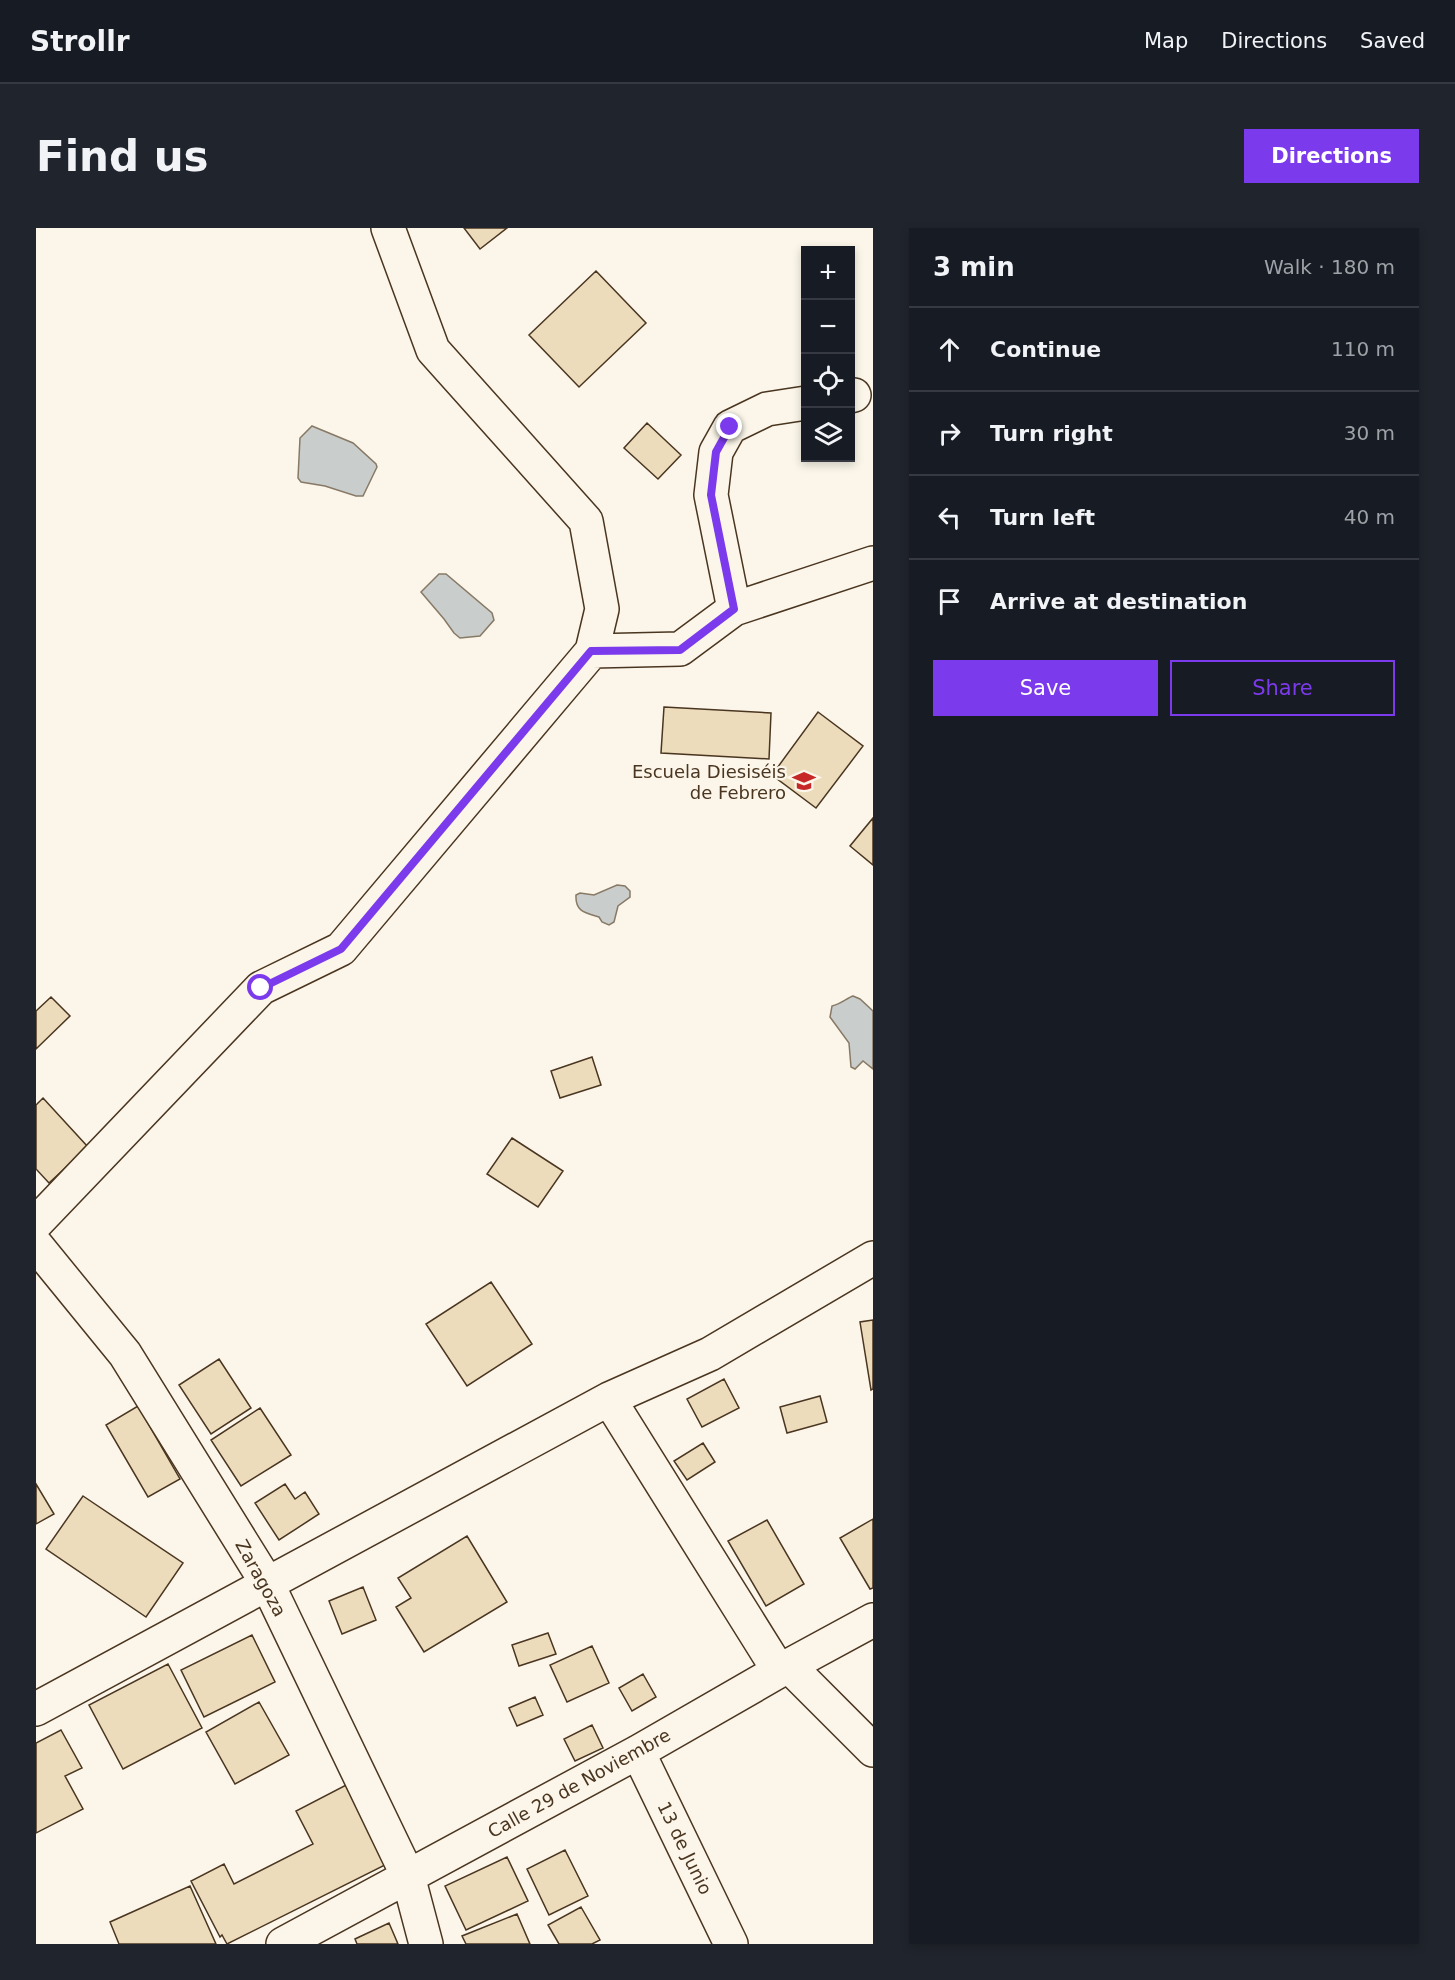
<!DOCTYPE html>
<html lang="en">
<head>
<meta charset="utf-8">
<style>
  body { margin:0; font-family:"DejaVu Sans",sans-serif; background:#20242c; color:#f1f3f6 }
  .controls { position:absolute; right:18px; top:18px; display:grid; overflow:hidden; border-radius:0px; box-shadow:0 3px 9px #0003 }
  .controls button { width:54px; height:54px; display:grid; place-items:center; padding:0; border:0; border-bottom:2px solid #363941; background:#171b24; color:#f1f3f6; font:30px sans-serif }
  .stop { position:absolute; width:18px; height:18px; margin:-14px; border:4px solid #7c3aed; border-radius:50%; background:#fff }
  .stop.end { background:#7c3aed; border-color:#fff; box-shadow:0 2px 6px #0008 }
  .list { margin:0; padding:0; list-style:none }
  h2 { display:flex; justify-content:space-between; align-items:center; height:78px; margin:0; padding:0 24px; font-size:26px }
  h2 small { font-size:20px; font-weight:400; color:#9ea1a6 }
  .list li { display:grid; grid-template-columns:39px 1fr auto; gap:18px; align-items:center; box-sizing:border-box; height:84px; padding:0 24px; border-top:2px solid #363941 }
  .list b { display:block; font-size:22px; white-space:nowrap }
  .list em { font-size:20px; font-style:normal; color:#9ea1a6 }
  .actions { display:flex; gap:12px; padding:18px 24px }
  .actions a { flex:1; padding:14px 0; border:2px solid #7c3aed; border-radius:0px; text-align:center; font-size:21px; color:#7c3aed }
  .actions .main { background:#7c3aed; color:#fff }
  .icon { flex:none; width:33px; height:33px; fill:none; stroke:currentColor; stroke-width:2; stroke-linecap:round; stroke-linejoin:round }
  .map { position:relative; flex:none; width:837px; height:1716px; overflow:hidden; border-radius:0px }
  header { display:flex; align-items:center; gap:36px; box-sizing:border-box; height:84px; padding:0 30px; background:#171b24; border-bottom:2px solid #363941 }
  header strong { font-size:28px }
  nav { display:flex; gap:33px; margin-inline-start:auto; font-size:21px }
  .intro { display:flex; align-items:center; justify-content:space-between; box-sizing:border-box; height:144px; padding:0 36px }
  h1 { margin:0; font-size:42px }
  .button { padding:15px 27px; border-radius:0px; background:#7c3aed; color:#fff; font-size:21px; font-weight:700 }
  main { display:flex; gap:36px; padding:0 36px }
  aside { flex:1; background:#171b24; border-radius:0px; box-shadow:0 3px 9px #0003 }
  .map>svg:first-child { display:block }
  .water { fill:#c9cecd; stroke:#887966; stroke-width:1.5 }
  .building { fill:#ecdcbc; stroke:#4a3520; stroke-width:1.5 }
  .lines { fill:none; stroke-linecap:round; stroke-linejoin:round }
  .minor-casing { stroke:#4a3520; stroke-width:36 }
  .minor { stroke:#fbf6e9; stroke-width:33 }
  .route { stroke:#7c3aed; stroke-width:8 }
  .labels { text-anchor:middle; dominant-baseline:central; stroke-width:4.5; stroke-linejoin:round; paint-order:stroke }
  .poi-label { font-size:18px; fill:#4a3520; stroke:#fbf6e9; text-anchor:end }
  .street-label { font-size:18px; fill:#4a3520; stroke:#fbf6e9 }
</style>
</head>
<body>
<header>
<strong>Strollr</strong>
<nav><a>Map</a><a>Directions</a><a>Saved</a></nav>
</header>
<div class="intro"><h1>Find us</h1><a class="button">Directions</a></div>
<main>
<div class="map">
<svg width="837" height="1716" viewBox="0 0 837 1716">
  <rect width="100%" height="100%" fill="#fbf6e9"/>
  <path class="water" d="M276,198L317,215L340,236L341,239L327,268H320L289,258L265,254L262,250L264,210Z
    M403,346H410L456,385L458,392L444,408L424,410L418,405L408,391L385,364Z
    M581,657L589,658L594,663V669L582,678L578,694L573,697L566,694L563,689C550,685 539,684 540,667L544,665L558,667Z
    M817,768L824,771L837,783V841L827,833L819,841L815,839L813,815L794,789L796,778C805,776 811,770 817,768Z"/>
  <path class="building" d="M428,0H471L444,21Z
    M560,43L610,95L543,159L493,107Z
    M611,195L645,227L622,251L588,220Z
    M628,479L735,485L733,531L625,525Z
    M782,484L827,518L780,580L736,547Z
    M837,590V637L814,618Z
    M15,769L34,788L0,821V783Z
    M556,829L565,857L524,870L515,843Z
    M7,870L52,919L13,955L0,941V877Z
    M476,910L527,943L502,979L451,946Z
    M455,1054L496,1116L431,1158L390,1096Z
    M837,1092V1161L835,1162L824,1094Z
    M183,1131L215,1180L175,1206L143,1157Z
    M688,1151L703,1180L666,1199L651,1171Z
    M784,1168L791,1194L751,1205L744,1179Z
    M102,1178L144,1251L112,1269L70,1197Z
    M224,1180L255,1227L205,1258L175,1212Z
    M667,1215L679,1234L651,1252L638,1233Z
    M0,1256L18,1286L0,1296Z
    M249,1256L259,1271L269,1264L283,1286L243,1312L219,1275Z
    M47,1268L147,1335L110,1389L10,1321Z
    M837,1291V1360L834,1361L804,1310Z
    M731,1292L768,1356L730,1378L692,1313Z
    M431,1308L471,1374L388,1424L360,1379L375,1370L362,1350Z
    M327,1359L340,1392L306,1406L293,1373Z
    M512,1405L520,1426L483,1438L476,1417Z
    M216,1407L239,1454L168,1489L145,1442Z
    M556,1418L573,1455L531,1474L514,1437Z
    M132,1436L166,1500L87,1541L53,1477Z
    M607,1446L620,1469L596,1483L583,1460Z
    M499,1469L507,1487L481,1498L473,1480Z
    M223,1474L253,1527L199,1556L170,1504Z
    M556,1497L567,1520L539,1533L528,1511Z
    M25,1502L46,1540L29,1548L47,1581L0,1605V1515Z
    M314,1555L355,1634L191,1716L186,1707L184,1709L155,1653L188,1636L198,1656L277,1616L260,1583Z
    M529,1622L552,1668L513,1687L491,1641Z
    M471,1629L492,1673L430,1702L409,1658Z
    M154,1658L180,1716H83L74,1694Z
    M545,1679L564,1712L556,1716H523L512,1697Z
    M481,1686L494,1716H430L426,1708Z
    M353,1695L362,1716H321L319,1711Z"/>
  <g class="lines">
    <g class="minor-casing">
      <path id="minor" d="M352,0L397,122L550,293L566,381L556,423L644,421L698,381L675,267L680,224L694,199L731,181L770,175
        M814,168L818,167
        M698,381L837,335
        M0,995L225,760L305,721L556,423
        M0,1017L89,1126L231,1355L372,1648L390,1716
        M573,1171L743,1443
        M753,1438L837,1522
        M0,1481L573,1171L674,1126L837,1030
        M602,1524L695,1716
        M247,1716L602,1524L743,1443L837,1392"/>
    </g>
    <use href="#minor" class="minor"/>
  </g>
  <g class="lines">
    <path class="route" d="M225,760L305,721L555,423L644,422L698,381L675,267L680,224L694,199"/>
  </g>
  <defs>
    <g id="school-bare" transform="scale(1.8)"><path d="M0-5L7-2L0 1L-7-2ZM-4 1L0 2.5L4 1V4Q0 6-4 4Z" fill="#c62828" stroke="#fbf6e9" stroke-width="2.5" paint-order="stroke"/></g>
  </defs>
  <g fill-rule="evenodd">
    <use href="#school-bare" x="768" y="553"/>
  </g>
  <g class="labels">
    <g class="poi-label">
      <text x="750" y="543">Escuela Diesiséis<tspan x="750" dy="21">de Febrero</tspan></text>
    </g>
    <g class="street-label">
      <text transform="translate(225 1350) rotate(61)">Zaragoza</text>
      <text transform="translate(543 1555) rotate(-29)">Calle 29 de Noviembre</text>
      <text transform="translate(649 1620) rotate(64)">13 de Junio</text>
    </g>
  </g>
</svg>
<div class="controls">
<button>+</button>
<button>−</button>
<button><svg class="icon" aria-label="locate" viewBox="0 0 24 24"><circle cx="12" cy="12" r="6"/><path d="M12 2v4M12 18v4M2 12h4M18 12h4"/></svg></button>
<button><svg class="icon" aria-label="layers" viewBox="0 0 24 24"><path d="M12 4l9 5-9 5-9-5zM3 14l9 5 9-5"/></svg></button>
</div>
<div class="stop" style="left:225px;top:760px"></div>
<div class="stop end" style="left:694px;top:199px"></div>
</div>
<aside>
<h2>3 min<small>Walk · 180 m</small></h2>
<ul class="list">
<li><svg class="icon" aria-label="ahead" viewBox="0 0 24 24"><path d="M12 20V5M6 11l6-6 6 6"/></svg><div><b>Continue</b></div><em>110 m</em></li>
<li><svg class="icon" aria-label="right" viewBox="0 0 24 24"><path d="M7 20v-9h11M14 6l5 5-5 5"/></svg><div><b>Turn right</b></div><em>30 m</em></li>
<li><svg class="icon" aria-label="left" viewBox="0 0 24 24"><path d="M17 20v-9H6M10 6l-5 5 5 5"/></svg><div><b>Turn left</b></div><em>40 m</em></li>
<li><svg class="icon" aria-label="arrive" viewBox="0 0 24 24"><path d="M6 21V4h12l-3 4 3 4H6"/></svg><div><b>Arrive at destination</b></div></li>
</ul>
<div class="actions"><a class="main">Save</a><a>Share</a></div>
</aside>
</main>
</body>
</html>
